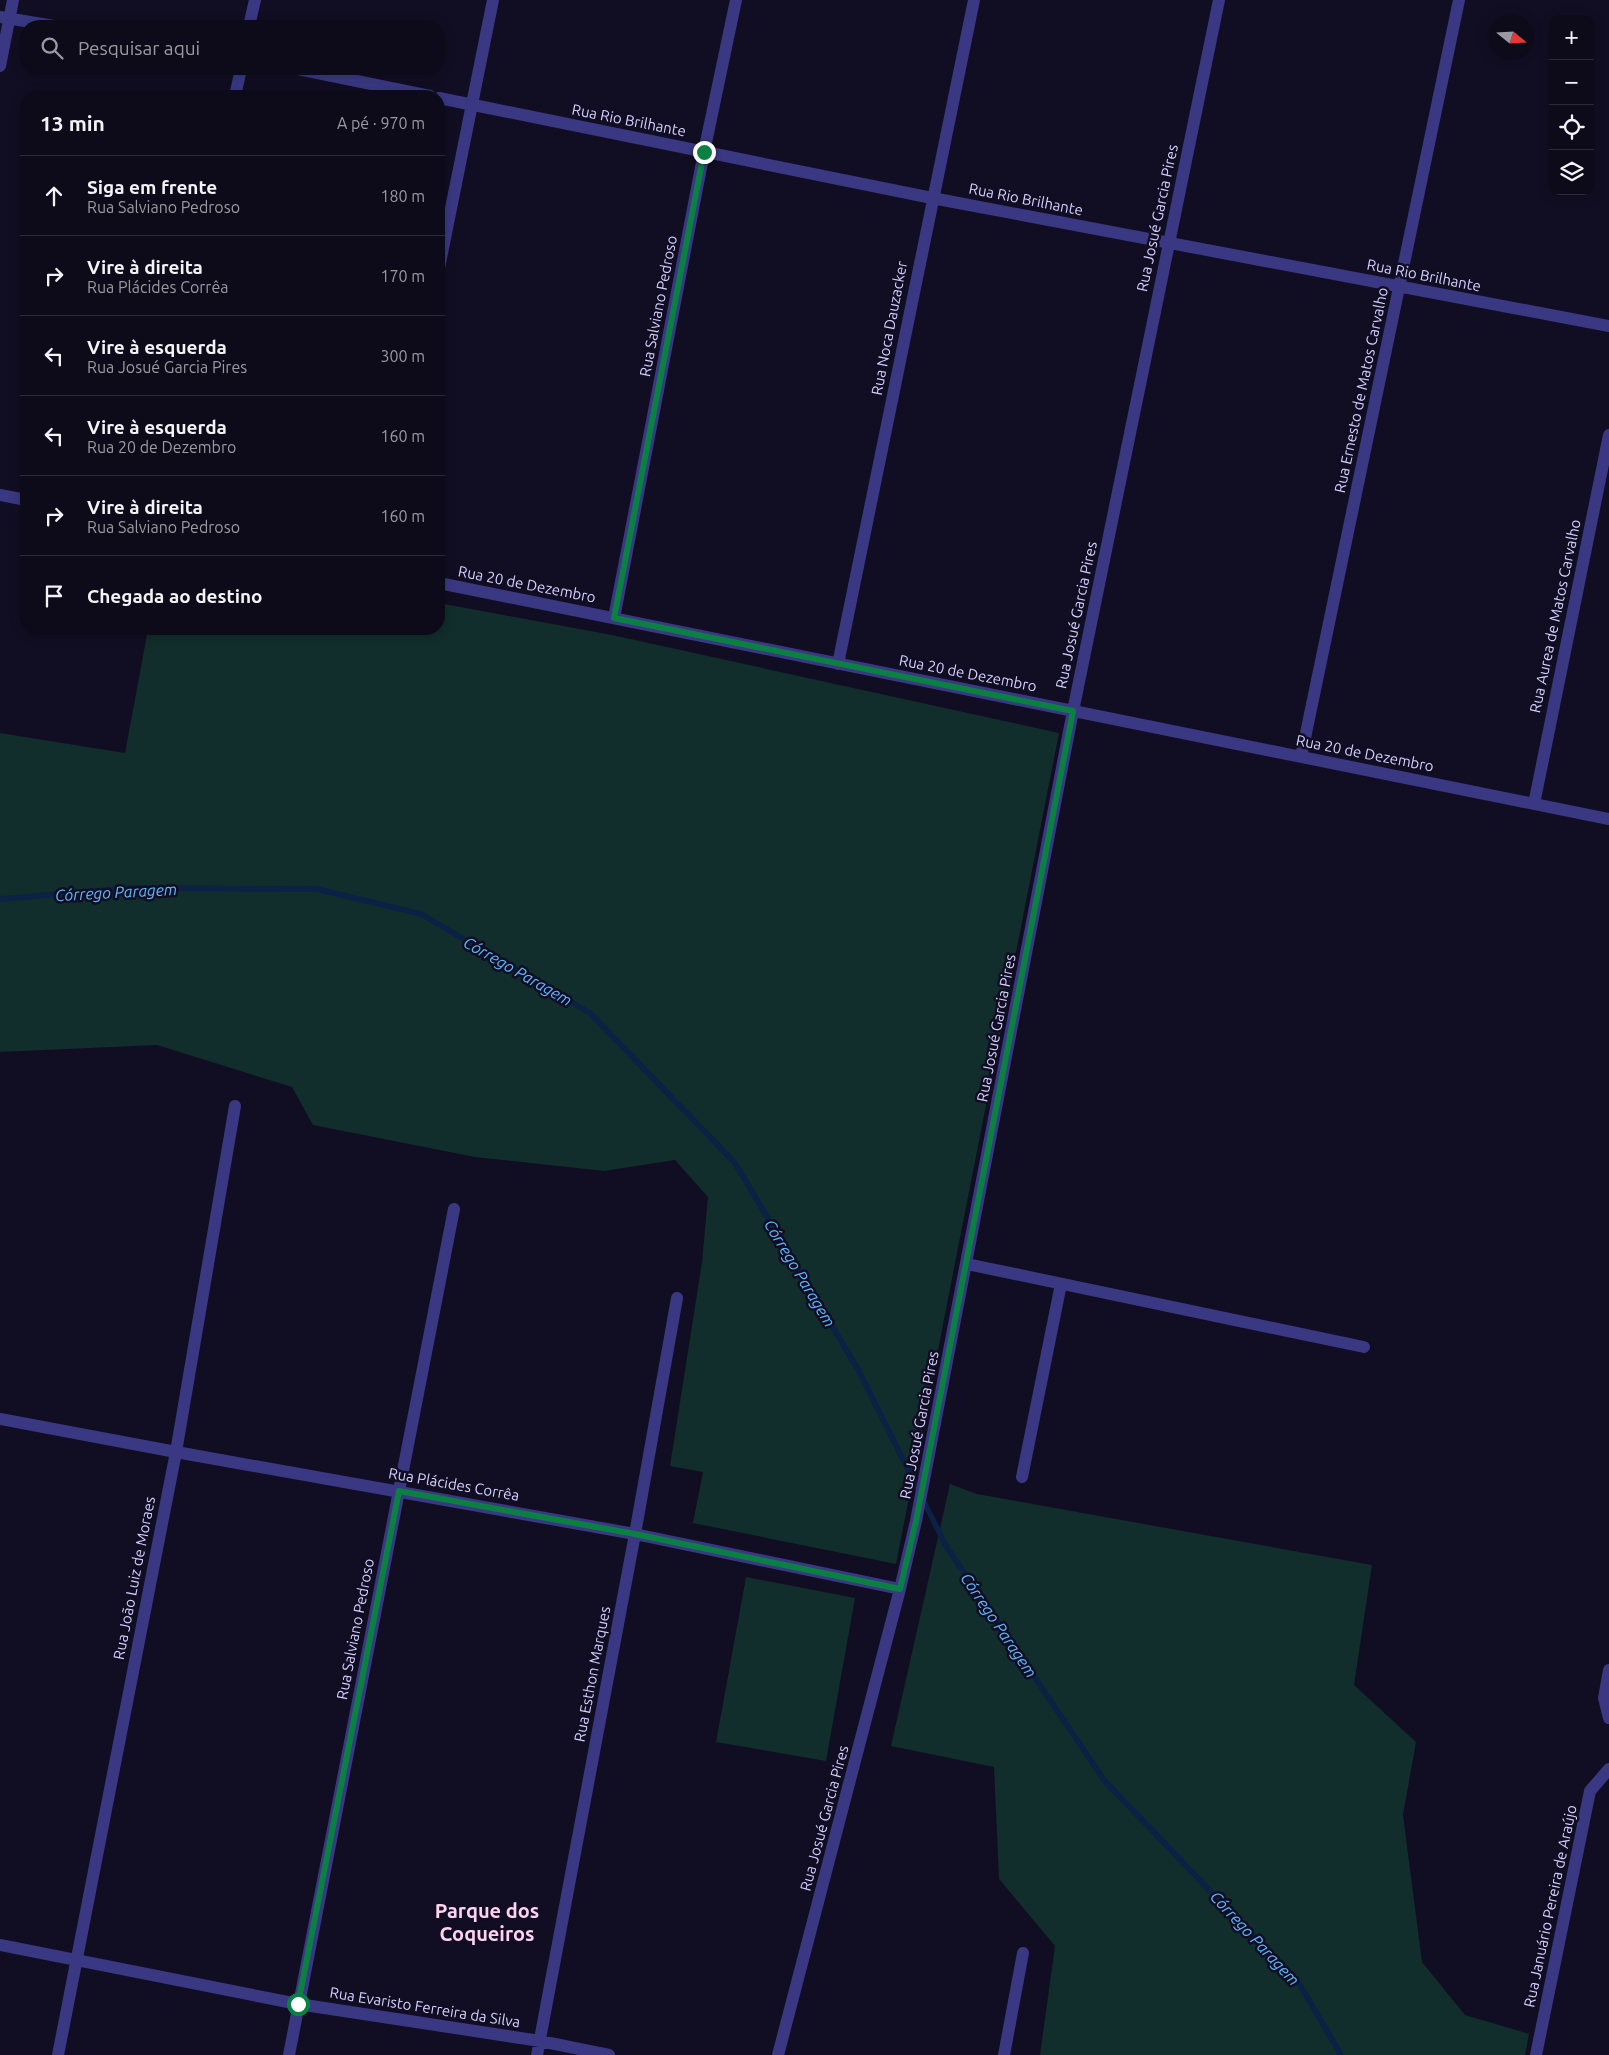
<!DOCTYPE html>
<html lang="pt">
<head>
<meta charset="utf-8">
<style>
  body { margin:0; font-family:Ubuntu,sans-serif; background:#1b1827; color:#f1f3f6 }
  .controls { position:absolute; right:15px; top:15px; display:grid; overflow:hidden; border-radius:10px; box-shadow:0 2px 12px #0003 }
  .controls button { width:45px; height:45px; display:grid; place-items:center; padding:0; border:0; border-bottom:1px solid #2d2b39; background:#0d0a1a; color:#f1f3f6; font:25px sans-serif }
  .compass { position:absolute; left:1489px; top:15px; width:45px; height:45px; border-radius:50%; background:#0d0a1a; box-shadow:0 2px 12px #0003; rotate:108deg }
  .stop { position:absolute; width:15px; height:15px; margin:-11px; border:4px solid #0b8043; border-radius:50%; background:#fff }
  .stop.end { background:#0b8043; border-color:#fff; box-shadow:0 1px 5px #0008 }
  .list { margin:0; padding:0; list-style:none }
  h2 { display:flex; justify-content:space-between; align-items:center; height:65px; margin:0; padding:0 20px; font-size:21px }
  h2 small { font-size:16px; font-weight:400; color:#9a9aa2 }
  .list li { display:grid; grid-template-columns:32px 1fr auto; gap:15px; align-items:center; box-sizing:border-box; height:80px; padding:0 20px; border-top:1px solid #2d2b39 }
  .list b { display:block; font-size:19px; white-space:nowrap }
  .list p { margin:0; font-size:16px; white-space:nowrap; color:#9a9aa2 }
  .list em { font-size:16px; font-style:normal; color:#9a9aa2 }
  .icon { flex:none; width:28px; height:28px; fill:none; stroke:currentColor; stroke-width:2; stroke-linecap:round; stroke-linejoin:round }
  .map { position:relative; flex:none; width:1609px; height:2055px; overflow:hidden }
  .search { position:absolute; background:#0d0a1a; box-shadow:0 2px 12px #0003; left:20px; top:20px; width:425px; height:55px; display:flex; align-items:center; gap:12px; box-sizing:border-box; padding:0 18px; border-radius:20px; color:#9a9aa2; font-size:19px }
  .panel { position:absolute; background:#0d0a1a; box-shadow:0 2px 12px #0003; left:20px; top:90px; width:425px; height:545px; border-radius:20px }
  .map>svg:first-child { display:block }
  .green { fill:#112d2c }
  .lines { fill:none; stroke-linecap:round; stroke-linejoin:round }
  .stream { stroke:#0b2145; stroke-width:5.5 }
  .minor { stroke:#3a3883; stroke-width:12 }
  .route { stroke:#0b8043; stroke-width:6 }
  .labels { text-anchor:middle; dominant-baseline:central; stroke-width:5; stroke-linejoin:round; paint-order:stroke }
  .street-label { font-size:15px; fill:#d5d0ff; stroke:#110e23 }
  .water-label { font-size:16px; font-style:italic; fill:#5eb7ff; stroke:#110e23 }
  .district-label { font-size:20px; font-weight:bold; fill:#ffd2ef; stroke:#110e23 }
</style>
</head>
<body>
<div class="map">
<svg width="1609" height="2055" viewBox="0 0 1609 2055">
  <rect width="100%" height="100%" fill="#110e23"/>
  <path class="green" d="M439,603L612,635L1059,733L896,1564L693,1523L703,1472L670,1466L702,1262L708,1197L675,1160L604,1171L475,1157L313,1125L292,1087L157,1045L0,1052V733L125,753L148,629H439Z
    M950,1484L977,1494L1372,1565L1354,1685L1416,1742L1403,1815L1422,1962L1465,2015L1529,2034L1525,2055H1040L1055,1946L999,1879L994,1767L891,1746Z
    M746,1577L855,1598L826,1761L716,1742Z"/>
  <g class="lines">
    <path class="stream" d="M0,899L132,888L317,889L421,914L590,1013L735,1163L860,1373L946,1546L1104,1780L1300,1985L1341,2055"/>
    <path class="minor" d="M0,17L54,26
      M249,26L255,0
      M0,66L13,0
      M298,69L430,96
      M235,96L241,69
      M439,98L932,198L1609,326
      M439,268L493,0
      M0,495L26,500
      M439,583L1609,819
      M614,618L704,152L736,0
      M838,664L974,0
      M1301,757L1459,0
      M1534,804L1609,435
      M967,1264L1364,1347
      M0,1419L176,1452L635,1534L900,1589
      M1022,1477L1061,1284
      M1609,1670L1604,1698L1609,1718
      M0,1945L298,2004L540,2041L609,2055
      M58,2055L176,1452L235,1106
      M289,2055L454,1209
      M537,2055L635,1534L677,1298
      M778,2055L900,1589L916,1521L1073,711L1219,0
      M1004,2055L1023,1953
      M1536,2055L1590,1791L1609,1769"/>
  </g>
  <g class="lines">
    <path class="route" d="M298,2004L399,1491L635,1534L900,1589L916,1521L1073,711L614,618L704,152"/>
  </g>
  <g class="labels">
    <g class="street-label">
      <text transform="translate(629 120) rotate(11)">Rua Rio Brilhante</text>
      <text transform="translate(1026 199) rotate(11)">Rua Rio Brilhante</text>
      <text transform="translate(1157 218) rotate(-78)">Rua Josué Garcia Pires</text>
      <text transform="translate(1424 275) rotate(11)">Rua Rio Brilhante</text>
      <text transform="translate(658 306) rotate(-79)">Rua Salviano Pedroso</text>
      <text transform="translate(889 328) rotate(-79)">Rua Noca Dauzacker</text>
      <text transform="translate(1361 390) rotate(-78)">Rua Ernesto de Matos Carvalho</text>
      <text transform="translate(527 584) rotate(11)">Rua 20 de Dezembro</text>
      <text transform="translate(1076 615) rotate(-78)">Rua Josué Garcia Pires</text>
      <text transform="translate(1555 616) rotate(-78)">Rua Aurea de Matos Carvalho</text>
      <text transform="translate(968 673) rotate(11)">Rua 20 de Dezembro</text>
      <text transform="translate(1365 753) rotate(11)">Rua 20 de Dezembro</text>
      <text transform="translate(996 1028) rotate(-79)">Rua Josué Garcia Pires</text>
      <text transform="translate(919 1425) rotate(-79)">Rua Josué Garcia Pires</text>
      <text transform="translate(454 1484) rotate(10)">Rua Plácides Corrêa</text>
      <text transform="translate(134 1578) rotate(-79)">Rua João Luiz de Moraes</text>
      <text transform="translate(355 1629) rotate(-79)">Rua Salviano Pedroso</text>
      <text transform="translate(592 1674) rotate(-79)">Rua Esthon Marques</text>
      <text transform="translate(824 1818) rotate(-75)">Rua Josué Garcia Pires</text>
      <text transform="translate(1550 1906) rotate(-78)">Rua Januário Pereira de Araújo</text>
      <text transform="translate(425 2007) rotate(9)">Rua Evaristo Ferreira da Silva</text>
    </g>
    <g class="water-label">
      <text transform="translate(116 892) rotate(-3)">Córrego Paragem</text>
      <text transform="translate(518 971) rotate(30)">Córrego Paragem</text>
      <text transform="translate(800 1273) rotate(59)">Córrego Paragem</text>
      <text transform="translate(999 1625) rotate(56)">Córrego Paragem</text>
      <text transform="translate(1255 1938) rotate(47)">Córrego Paragem</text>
    </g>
    <g class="district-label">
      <text x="487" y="1910">Parque dos<tspan x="487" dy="23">Coqueiros</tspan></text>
    </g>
  </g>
</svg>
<div class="controls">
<button>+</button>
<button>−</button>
<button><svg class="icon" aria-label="locate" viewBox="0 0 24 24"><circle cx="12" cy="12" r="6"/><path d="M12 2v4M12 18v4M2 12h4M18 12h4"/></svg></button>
<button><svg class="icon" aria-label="layers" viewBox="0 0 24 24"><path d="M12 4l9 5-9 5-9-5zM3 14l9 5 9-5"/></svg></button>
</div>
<svg class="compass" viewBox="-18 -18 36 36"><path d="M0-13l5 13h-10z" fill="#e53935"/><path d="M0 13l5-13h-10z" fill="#9a9aa2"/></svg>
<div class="stop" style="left:298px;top:2004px"></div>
<div class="stop end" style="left:704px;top:152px"></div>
<div class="search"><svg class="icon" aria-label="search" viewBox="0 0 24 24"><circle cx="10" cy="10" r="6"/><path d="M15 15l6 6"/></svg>Pesquisar aqui</div>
<section class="panel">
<h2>13 min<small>A pé · 970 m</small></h2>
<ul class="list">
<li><svg class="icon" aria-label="ahead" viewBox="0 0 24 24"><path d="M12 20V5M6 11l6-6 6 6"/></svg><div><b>Siga em frente</b><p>Rua Salviano Pedroso</p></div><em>180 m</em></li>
<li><svg class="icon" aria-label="right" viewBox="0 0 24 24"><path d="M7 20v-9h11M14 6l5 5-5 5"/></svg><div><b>Vire à direita</b><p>Rua Plácides Corrêa</p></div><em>170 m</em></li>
<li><svg class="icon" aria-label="left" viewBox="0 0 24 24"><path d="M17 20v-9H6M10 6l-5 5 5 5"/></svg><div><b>Vire à esquerda</b><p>Rua Josué Garcia Pires</p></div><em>300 m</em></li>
<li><svg class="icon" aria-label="left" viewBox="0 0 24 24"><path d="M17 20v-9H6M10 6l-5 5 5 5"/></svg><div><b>Vire à esquerda</b><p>Rua 20 de Dezembro</p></div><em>160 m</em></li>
<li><svg class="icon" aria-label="right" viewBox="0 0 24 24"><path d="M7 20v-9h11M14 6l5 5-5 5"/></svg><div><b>Vire à direita</b><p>Rua Salviano Pedroso</p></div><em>160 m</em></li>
<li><svg class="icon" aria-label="arrive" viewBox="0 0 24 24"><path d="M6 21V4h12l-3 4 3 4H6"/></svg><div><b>Chegada ao destino</b></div></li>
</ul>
</section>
</div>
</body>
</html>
